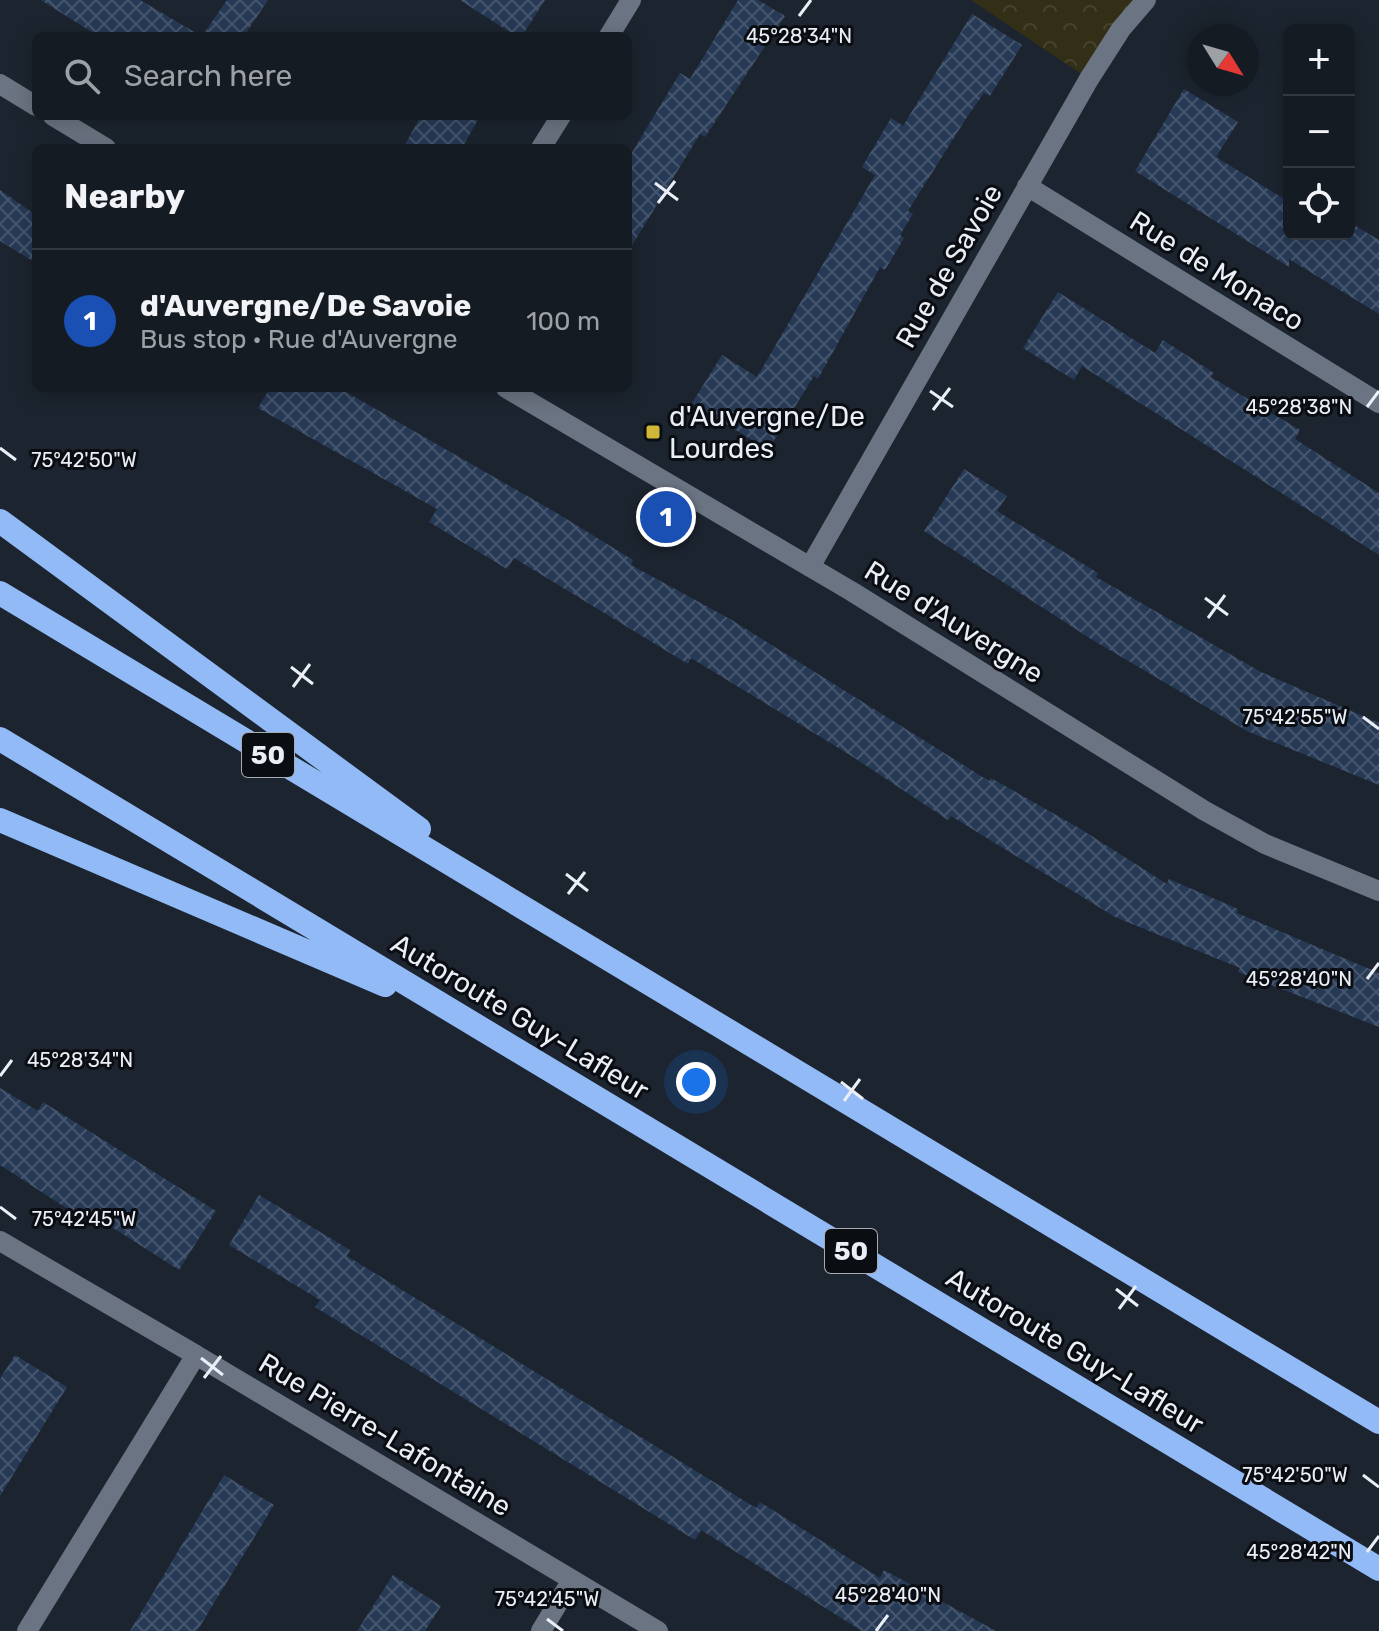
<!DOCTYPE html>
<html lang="en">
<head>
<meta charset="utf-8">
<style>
  body { margin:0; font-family:Rubik,sans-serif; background:#1e242b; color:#f1f3f6 }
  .controls { position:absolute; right:24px; top:24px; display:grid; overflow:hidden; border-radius:12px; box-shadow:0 4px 20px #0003 }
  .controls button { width:72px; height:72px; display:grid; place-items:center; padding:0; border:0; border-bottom:2px solid #343941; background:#151b23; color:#f1f3f6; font:40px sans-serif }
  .compass { position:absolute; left:1187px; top:24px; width:72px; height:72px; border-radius:50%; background:#151b23; box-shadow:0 4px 20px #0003; rotate:127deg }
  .you { position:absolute; left:696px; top:1082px; width:28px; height:28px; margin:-20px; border:6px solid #fff; border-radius:50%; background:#1a73e8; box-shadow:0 0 0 12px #1a73e833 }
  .badge { display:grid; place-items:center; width:52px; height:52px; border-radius:50%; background:#cfb837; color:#fff; font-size:26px; font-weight:700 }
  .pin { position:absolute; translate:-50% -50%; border:4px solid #fff; box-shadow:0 2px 8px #0006 }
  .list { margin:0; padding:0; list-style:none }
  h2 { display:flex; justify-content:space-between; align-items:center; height:104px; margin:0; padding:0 32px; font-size:34px }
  h2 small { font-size:26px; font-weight:400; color:#9da1a6 }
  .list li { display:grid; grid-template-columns:52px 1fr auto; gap:24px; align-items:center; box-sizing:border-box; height:144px; padding:0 32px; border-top:2px solid #343941 }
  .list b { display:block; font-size:30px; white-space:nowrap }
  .list p { margin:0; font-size:26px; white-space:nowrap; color:#9da1a6 }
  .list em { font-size:26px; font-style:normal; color:#9da1a6 }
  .icon { flex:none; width:44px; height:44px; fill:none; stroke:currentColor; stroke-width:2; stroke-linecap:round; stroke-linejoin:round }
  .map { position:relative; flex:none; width:1379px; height:1631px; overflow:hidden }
  .search { position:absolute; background:#151b23; box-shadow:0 4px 20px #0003; left:32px; top:32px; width:600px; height:88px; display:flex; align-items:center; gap:20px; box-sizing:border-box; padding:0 28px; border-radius:12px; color:#9da1a6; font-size:30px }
  .panel { position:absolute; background:#151b23; box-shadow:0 4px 20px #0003; left:32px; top:144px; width:600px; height:248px; border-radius:12px }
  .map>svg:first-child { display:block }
  .park { fill:url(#park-crowns) }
  .building { fill:url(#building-cross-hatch) }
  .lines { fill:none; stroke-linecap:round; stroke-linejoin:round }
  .minor { stroke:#6b7482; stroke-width:20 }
  .highway { stroke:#92baf7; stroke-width:24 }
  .ticks { fill:none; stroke:#eaeff7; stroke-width:3 }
  .poi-dot { fill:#cfb837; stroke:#0a0d12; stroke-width:3 }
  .labels { text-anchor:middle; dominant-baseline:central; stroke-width:6; stroke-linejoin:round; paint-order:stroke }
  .shield { fill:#0a0d12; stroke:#a7abb2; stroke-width:2 }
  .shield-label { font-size:26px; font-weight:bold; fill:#eaeff7 }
  .street-label { font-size:28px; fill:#eaeff7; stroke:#0a0d12 }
  .poi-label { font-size:28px; fill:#eaeff7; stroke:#0a0d12; text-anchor:start }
  .ticks-label { font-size:20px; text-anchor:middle; fill:#eaeff7; stroke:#0a0d12; stroke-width:6; stroke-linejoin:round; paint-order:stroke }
</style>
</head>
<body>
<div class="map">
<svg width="1379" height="1631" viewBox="0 0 1379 1631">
  <defs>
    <pattern id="park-crowns" width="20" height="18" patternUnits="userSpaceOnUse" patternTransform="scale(2)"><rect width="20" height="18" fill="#332e16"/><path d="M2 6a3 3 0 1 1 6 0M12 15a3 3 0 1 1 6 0" fill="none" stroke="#47422d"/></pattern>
    <pattern id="building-cross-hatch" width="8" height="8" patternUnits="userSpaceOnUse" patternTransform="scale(2)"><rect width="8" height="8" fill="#263955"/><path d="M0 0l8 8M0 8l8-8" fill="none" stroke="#46566e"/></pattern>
  </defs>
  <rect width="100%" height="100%" fill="#1c242f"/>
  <path class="park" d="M971,0H1146L1089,79Z"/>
  <path class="building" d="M41,0H140L201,36H98Z
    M227,0H268L244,36H202Z
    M460,0H545L522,36H516Z
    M738,0H758L785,16L705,137L700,134L628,252V159L680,73L690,79Z
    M972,14L1022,45L990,96L984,93L967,117L908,211L913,214L900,235L904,238L885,270L880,267L818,379L814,376L768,450L692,403L722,355L757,377L875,175L862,167L891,118L903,126Z
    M1184,89L1238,122L1216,157L1289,202V234H1349V222L1379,240V314L1289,259V267L1135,171Z
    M421,116H480L462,148H403Z
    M0,190L36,215V263L0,241Z
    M1058,292L1155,353L1163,340L1214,373L1211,377L1300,430L1295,439L1379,493V555L1082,366L1074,380L1023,348Z
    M270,388H339L555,512L633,560L631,565L730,619L989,781L991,778L1079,828L1167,884L1169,879L1238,909L1237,913L1379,973V1027L1238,972L1240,968L1115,917L951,816L948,820L850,755L691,658L688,664L514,558L507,569L429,522L437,509L258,408Z
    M964,469L1007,496L997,511L1098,573L1096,577L1261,672L1379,723V785L1247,731L1091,639L924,531Z
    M0,1088L38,1111L43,1102L216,1211L179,1270L82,1208L77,1215L0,1165Z
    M259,1195L350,1250L347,1256L756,1508L760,1502L880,1578L884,1570L996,1631H862L701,1530L695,1540L315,1307L320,1300L229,1245Z
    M15,1355L67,1387L0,1496V1379Z
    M224,1475L274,1505L197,1631H130Z
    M393,1575L441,1606L425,1631H357Z"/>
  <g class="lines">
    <path class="minor" d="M609,36L631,0
      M0,84L36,106
      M53,116L106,148
      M541,148L561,116
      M1027,186L1379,403
      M506,388L851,591L1205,811L1265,844L1379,891
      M810,567L1089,79L1121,29L1146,0
      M0,1241L196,1355
      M27,1631L196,1355L658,1631
      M541,1631L572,1580"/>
    <path class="highway" d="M0,521L419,829
      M0,593L1379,1422
      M0,739L1379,1569
      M0,820L385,985"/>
  </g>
  <path class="ticks" d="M799,16L811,0M655,183L678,200M658,203L675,181M930,391L953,407M1367,407L1379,391M933,410L950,388M0,448L16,460M1205,598L1228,615M1208,618L1225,595M291,667L313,684M293,687L310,664M1363,717L1379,729M566,874L588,891M568,894L585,872M1367,979L1379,963M0,1076L12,1060M841,1082L863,1099M844,1101L860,1079M0,1207L16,1219M1116,1289L1138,1306M1119,1309L1136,1286M201,1358L223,1375M204,1378L221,1356M1363,1475L1379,1487M1367,1552L1379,1536M547,1619L563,1631M876,1631L888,1615"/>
  <rect class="poi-dot" x="645" y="424" width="16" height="16" rx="4"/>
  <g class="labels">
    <g class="shield">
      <rect x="242" y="733" width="52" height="44" rx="6"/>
      <rect x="825" y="1229" width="52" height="44" rx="6"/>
    </g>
    <g class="shield-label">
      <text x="268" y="755">50</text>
      <text x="851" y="1251">50</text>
    </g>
    <g class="street-label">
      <text transform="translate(949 266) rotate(-60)">Rue de Savoie</text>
      <text transform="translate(1217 271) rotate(32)">Rue de Monaco</text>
      <text transform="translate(954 622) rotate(32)">Rue d'Auvergne</text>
      <text transform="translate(520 1017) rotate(31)">Autoroute Guy-Lafleur</text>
      <text transform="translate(1075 1351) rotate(31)">Autoroute Guy-Lafleur</text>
      <text transform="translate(385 1435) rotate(31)">Rue Pierre-Lafontaine</text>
    </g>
    <g class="poi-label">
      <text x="669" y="416">d'Auvergne/De<tspan x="669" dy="32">Lourdes</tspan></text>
    </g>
  </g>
  <g class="ticks-label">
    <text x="799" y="43">45°28'34"N</text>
    <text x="1299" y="414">45°28'38"N</text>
    <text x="84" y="467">75°42'50"W</text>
    <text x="1295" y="724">75°42'55"W</text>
    <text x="1299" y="986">45°28'40"N</text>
    <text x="80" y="1067">45°28'34"N</text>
    <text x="84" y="1226">75°42'45"W</text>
    <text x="1295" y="1482">75°42'50"W</text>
    <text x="1299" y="1559">45°28'42"N</text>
    <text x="888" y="1602">45°28'40"N</text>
    <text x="547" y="1606">75°42'45"W</text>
  </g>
</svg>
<div class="controls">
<button>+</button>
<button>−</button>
<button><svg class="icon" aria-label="locate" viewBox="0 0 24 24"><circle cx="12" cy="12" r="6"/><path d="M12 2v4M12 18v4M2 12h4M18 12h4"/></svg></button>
</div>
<svg class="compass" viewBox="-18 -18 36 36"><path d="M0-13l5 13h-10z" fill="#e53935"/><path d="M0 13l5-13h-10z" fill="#9da1a6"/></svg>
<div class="you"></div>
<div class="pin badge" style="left:666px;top:517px;background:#1a4fb4">1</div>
<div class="search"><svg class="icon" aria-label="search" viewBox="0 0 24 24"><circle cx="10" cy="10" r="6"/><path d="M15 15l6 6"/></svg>Search here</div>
<section class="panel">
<h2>Nearby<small></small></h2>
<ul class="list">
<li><span class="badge" style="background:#1a4fb4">1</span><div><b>d'Auvergne/De Savoie</b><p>Bus stop · Rue d'Auvergne</p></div><em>100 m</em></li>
</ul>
</section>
</div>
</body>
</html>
